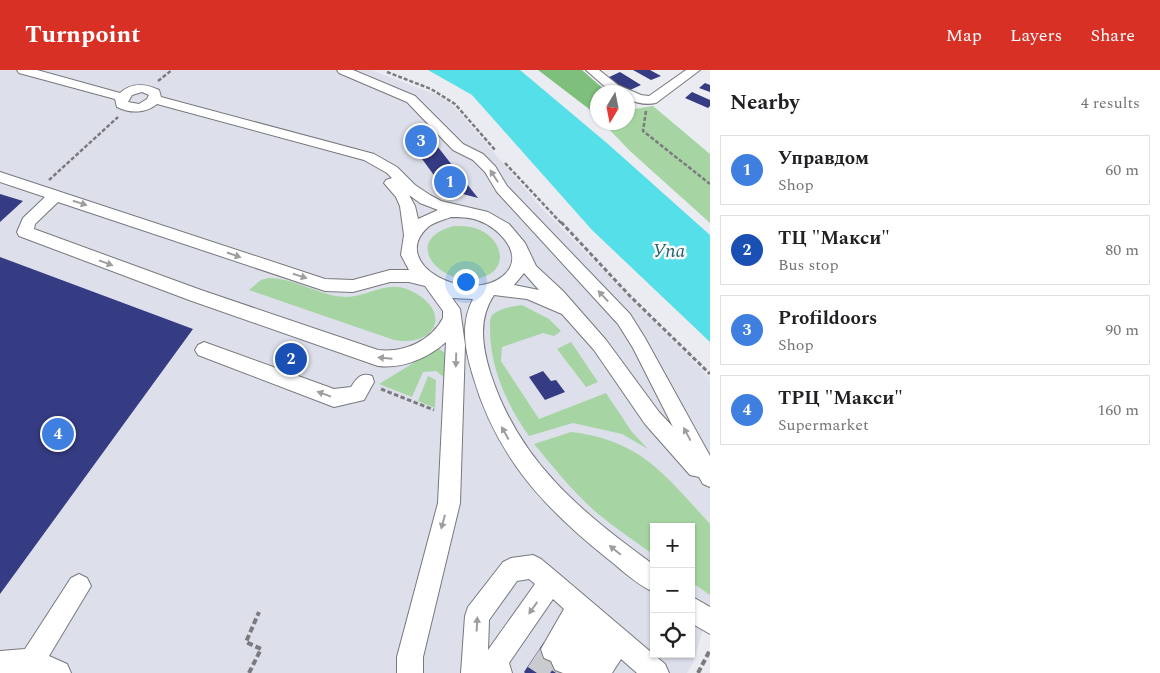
<!DOCTYPE html>
<html lang="en">
<head>
<meta charset="utf-8">
<style>
  body { margin:0; font-family:Spectral,serif; background:#f6f6f6; color:#202124 }
  .controls { position:absolute; right:15px; bottom:15px; display:grid; overflow:hidden; border-radius:0px; box-shadow:0 1px 4px #0004 }
  .controls button { width:45px; height:45px; display:grid; place-items:center; padding:0; border:0; border-bottom:1px solid #e0e0e0; background:#fff; color:#202124; font:25px sans-serif }
  .compass { position:absolute; left:590px; top:15px; width:45px; height:45px; border-radius:50%; background:#fff; box-shadow:0 1px 4px #0004; rotate:190deg }
  .you { position:absolute; left:465px; top:211px; width:18px; height:18px; margin:-12px; border:4px solid #fff; border-radius:50%; background:#1a73e8; box-shadow:0 0 0 8px #1a73e833 }
  .badge { display:grid; place-items:center; width:32px; height:32px; border-radius:50%; background:#d93025; color:#fff; font-size:16px; font-weight:700 }
  .pin { position:absolute; translate:-50% -50%; border:2px solid #fff; box-shadow:0 1px 5px #0006 }
  .list { margin:0; padding:0; list-style:none }
  h2 { display:flex; justify-content:space-between; align-items:center; height:65px; margin:0; padding:0 20px; font-size:21px }
  h2 small { font-size:16px; font-weight:400; color:#757577 }
  .list li { display:grid; grid-template-columns:32px 1fr auto; gap:15px; align-items:center; box-sizing:border-box; height:70px; margin:0 10px 10px; padding:0 10px; border:1px solid #e0e0e0; border-radius:0px }
  .list b { display:block; font-size:19px; white-space:nowrap }
  .list p { margin:0; font-size:16px; white-space:nowrap; color:#757577 }
  .list em { font-size:16px; font-style:normal; color:#757577 }
  .icon { flex:none; width:28px; height:28px; fill:none; stroke:currentColor; stroke-width:2; stroke-linecap:round; stroke-linejoin:round }
  .map { position:relative; flex:none; width:710px; height:603px; overflow:hidden }
  header { display:flex; align-items:center; gap:30px; box-sizing:border-box; height:70px; padding:0 25px; background:#d93025; color:#fff }
  header strong { font-size:24px }
  nav { display:flex; gap:28px; margin-inline-start:auto; font-size:18px }
  main { display:flex }
  aside { flex:1; background:#fff }
  .map>svg:first-child { display:block }
  .built { fill:#dddfeb; fill-rule:evenodd }
  .green { fill:#a6d5a3 }
  .forest { fill:#7ec07b }
  .water { fill:#55dfe8 }
  .building { fill:#363c83 }
  .lines { fill:none; stroke-linecap:round; stroke-linejoin:round }
  .minor-tunnel { stroke:#cacbcf; stroke-width:22; stroke-dasharray:22 11; stroke-linecap:butt }
  .minor-casing { stroke:#77787c; stroke-width:2 }
  .path-far2 { stroke:#7b7b7f; stroke-width:2.5; stroke-dasharray:4 2; stroke-linecap:butt }
  .path-far1 { stroke:#7b7b7f; stroke-width:3; stroke-dasharray:4.5 2.5; stroke-linecap:butt }
  .path { stroke:#7b7b7f; stroke-width:4; stroke-dasharray:6 3; stroke-linecap:butt }
  .minor { fill:#fff; fill-rule:evenodd }
  .oneway { fill:#9e9e9f }
  .labels { text-anchor:middle; dominant-baseline:central; stroke-width:5; stroke-linejoin:round; paint-order:stroke }
  .water-label { font-size:19px; font-style:italic; fill:#265f63; stroke:#f8fafe }
</style>
</head>
<body>
<header>
<strong>Turnpoint</strong>
<nav><a>Map</a><a>Layers</a><a>Share</a></nav>
</header>
<main>
<div class="map">
<svg width="710" height="603" viewBox="0 0 710 603">
  <rect width="100%" height="100%" fill="#ebecf1"/>
  <path class="built" d="M0,0H371L435,24L453,35L539,135L710,308V535L693,593L687,603H0ZM654,457H691V584H654Z"/>
  <path class="green" d="M653,36L710,84V153L630,81L603,53L628,52V40Z
    M454,156C463,156 472,156 480,160C500,169 510,195 486,206C446,223 396,171 454,156Z
    M268,208C296,208 319,226 346,227C368,227 387,210 409,220C453,239 438,278 394,270L249,220L261,210Z
    M522,235L549,249L561,261L554,266L543,263L502,277L501,291L539,349L606,323L632,362L648,379L622,364L573,353L529,366C507,335 490,298 490,259C490,254 489,248 493,244C501,238 513,236 522,235Z
    M571,272L598,312L586,317L557,279Z
    M438,278L445,283V308L436,301L423,302L412,327L379,314Z
    M428,306L436,310L435,338L418,331Z
    M571,362C641,370 665,405 710,454V525L691,512V457H654V485C635,471 615,458 597,443C573,422 554,398 534,374Z"/>
  <path class="forest" d="M538,0H582L607,22H598L597,45Z"/>
  <path class="water" d="M428,0H520L608,74L710,165V272L592,160L472,25Z"/>
  <path class="building" d="M633,0H650L661,6L651,10Z
    M620,2L641,15L628,21L607,8Z
    M705,13L710,15V22L699,18Z
    M692,22L710,30V36L708,38L685,28Z
    M419,53L478,128L444,119L409,71Z
    M0,124L23,131L0,152Z
    M0,187L193,259L0,524Z
    M543,301L551,311L556,310L565,322L545,330L529,307Z
    M544,572L578,603H525L524,602Z"/>
  <g class="lines">
    <path class="minor-tunnel" d="M537,603L553,579
      M556,603L564,591"/>
    <g class="minor-casing">
      <path id="minor" d="M17,0H37L120,23C132,12 146,14 159,20L161,27L374,84L397,97L415,115L430,125L441,131L488,142L509,154L525,173L536,196L563,221L606,270L659,342L673,357L633,278L618,254L497,122L485,102L473,90L453,80L407,32L339,3L337,0H353L415,26L463,74L483,84L495,96L507,116L630,244L645,268L710,386V417L703,414L699,407L690,405L645,354L594,280L562,244L527,229L494,225C478,249 482,275 490,302C519,392 580,441 654,495V522C637,515 622,500 608,489C544,438 496,386 473,306C465,280 460,254 473,229L452,228L460,239L465,275L460,433L423,587V603H397V587L438,433L446,272C428,288 403,299 378,296L189,230L19,166L17,162L23,148L45,127L0,112V102L325,209L353,210L390,200H409L401,185L404,165L400,136L396,127L384,113L386,110L392,108L387,103L364,90L157,34C146,43 131,44 117,37L115,29L19,3ZM142,22L149,25L147,29L139,34L128,32L132,25ZM409,125L420,133L438,140L418,149L415,136ZM58,132L325,221L353,222L390,212H409L425,216L443,241V248C431,271 404,283 378,280L201,220L34,159L35,154ZM451,147C459,147 469,147 477,150C499,157 527,186 503,206C467,235 389,194 427,158C432,153 443,150 451,147ZM524,203L539,220L514,215Z
        M586,0H599L618,15L641,25L649,26L686,0H700L656,33C647,35 636,33 628,29V22L610,21Z
        M204,272L334,319L351,317C357,308 361,302 372,306L374,312L364,330L334,337L198,285L195,280L198,275Z
        M533,485L541,489L559,504L665,594L669,603H637L621,589L612,603H563L555,600L551,591L544,588L541,579L564,539L553,529L509,593L512,603H461L465,546L468,537L503,492L511,488ZM529,509L535,514L488,580L489,550L517,511Z
        M79,504L87,508L91,516L49,586L67,594L71,603H0V581L25,579L71,508Z
        M691,526L710,537V564L691,553Z"/>
    </g>
    <path class="path-far2" d="M387,2L431,19L455,34L495,80
      M158,11L172,0
      M646,41L643,61L710,114
      M505,93L562,154
      M49,110L118,47"/>
    <path class="path-far1" d="M561,152L630,226L710,304
      M381,319L434,340"/>
    <path class="path" d="M249,603L261,579L246,572L259,542
      M698,603L710,580"/>
    <use href="#minor" class="minor"/>
  </g>
  <defs><path id="oneway-solid" d="M-6-.8H1V-3.2L6.5 0L1 3.2V.8H-6Z" transform="scale(1.25)"/></defs>
  <g class="oneway">
    <use href="#oneway-solid" transform="translate(494 106) rotate(-123)"/>
    <use href="#oneway-solid" transform="translate(80 133) rotate(18)"/>
    <use href="#oneway-solid" transform="translate(234 185) rotate(19)"/>
    <use href="#oneway-solid" transform="translate(106 193) rotate(20)"/>
    <use href="#oneway-solid" transform="translate(300 206) rotate(18)"/>
    <use href="#oneway-solid" transform="translate(603 226) rotate(-133)"/>
    <use href="#oneway-solid" transform="translate(385 288) rotate(-175)"/>
    <use href="#oneway-solid" transform="translate(456 290) rotate(92)"/>
    <use href="#oneway-solid" transform="translate(324 324) rotate(-160)"/>
    <use href="#oneway-solid" transform="translate(505 363) rotate(-119)"/>
    <use href="#oneway-solid" transform="translate(687 364) rotate(-118)"/>
    <use href="#oneway-solid" transform="translate(443 452) rotate(105)"/>
    <use href="#oneway-solid" transform="translate(615 480) rotate(-141)"/>
    <use href="#oneway-solid" transform="translate(533 538) rotate(125)"/>
    <use href="#oneway-solid" transform="translate(477 554) rotate(-87)"/>
  </g>
  <g class="labels">
    <g class="water-label">
      <text x="669" y="181">Упа</text>
    </g>
  </g>
</svg>
<div class="controls">
<button>+</button>
<button>−</button>
<button><svg class="icon" aria-label="locate" viewBox="0 0 24 24"><circle cx="12" cy="12" r="6"/><path d="M12 2v4M12 18v4M2 12h4M18 12h4"/></svg></button>
</div>
<svg class="compass" viewBox="-18 -18 36 36"><path d="M0-13l5 13h-10z" fill="#e53935"/><path d="M0 13l5-13h-10z" fill="#757577"/></svg>
<div class="you"></div>
<div class="pin badge" style="left:450px;top:112px;background:#3f7fe0">1</div>
<div class="pin badge" style="left:291px;top:289px;background:#1a4fb4">2</div>
<div class="pin badge" style="left:421px;top:71px;background:#3f7fe0">3</div>
<div class="pin badge" style="left:58px;top:364px;background:#3f7fe0">4</div>
</div>
<aside>
<h2>Nearby<small>4 results</small></h2>
<ul class="list">
<li><span class="badge" style="background:#3f7fe0">1</span><div><b>Управдом</b><p>Shop</p></div><em>60 m</em></li>
<li><span class="badge" style="background:#1a4fb4">2</span><div><b>ТЦ &quot;Макси&quot;</b><p>Bus stop</p></div><em>80 m</em></li>
<li><span class="badge" style="background:#3f7fe0">3</span><div><b>Profildoors</b><p>Shop</p></div><em>90 m</em></li>
<li><span class="badge" style="background:#3f7fe0">4</span><div><b>ТРЦ &quot;Макси&quot;</b><p>Supermarket</p></div><em>160 m</em></li>
</ul>
</aside>
</main>
</body>
</html>
